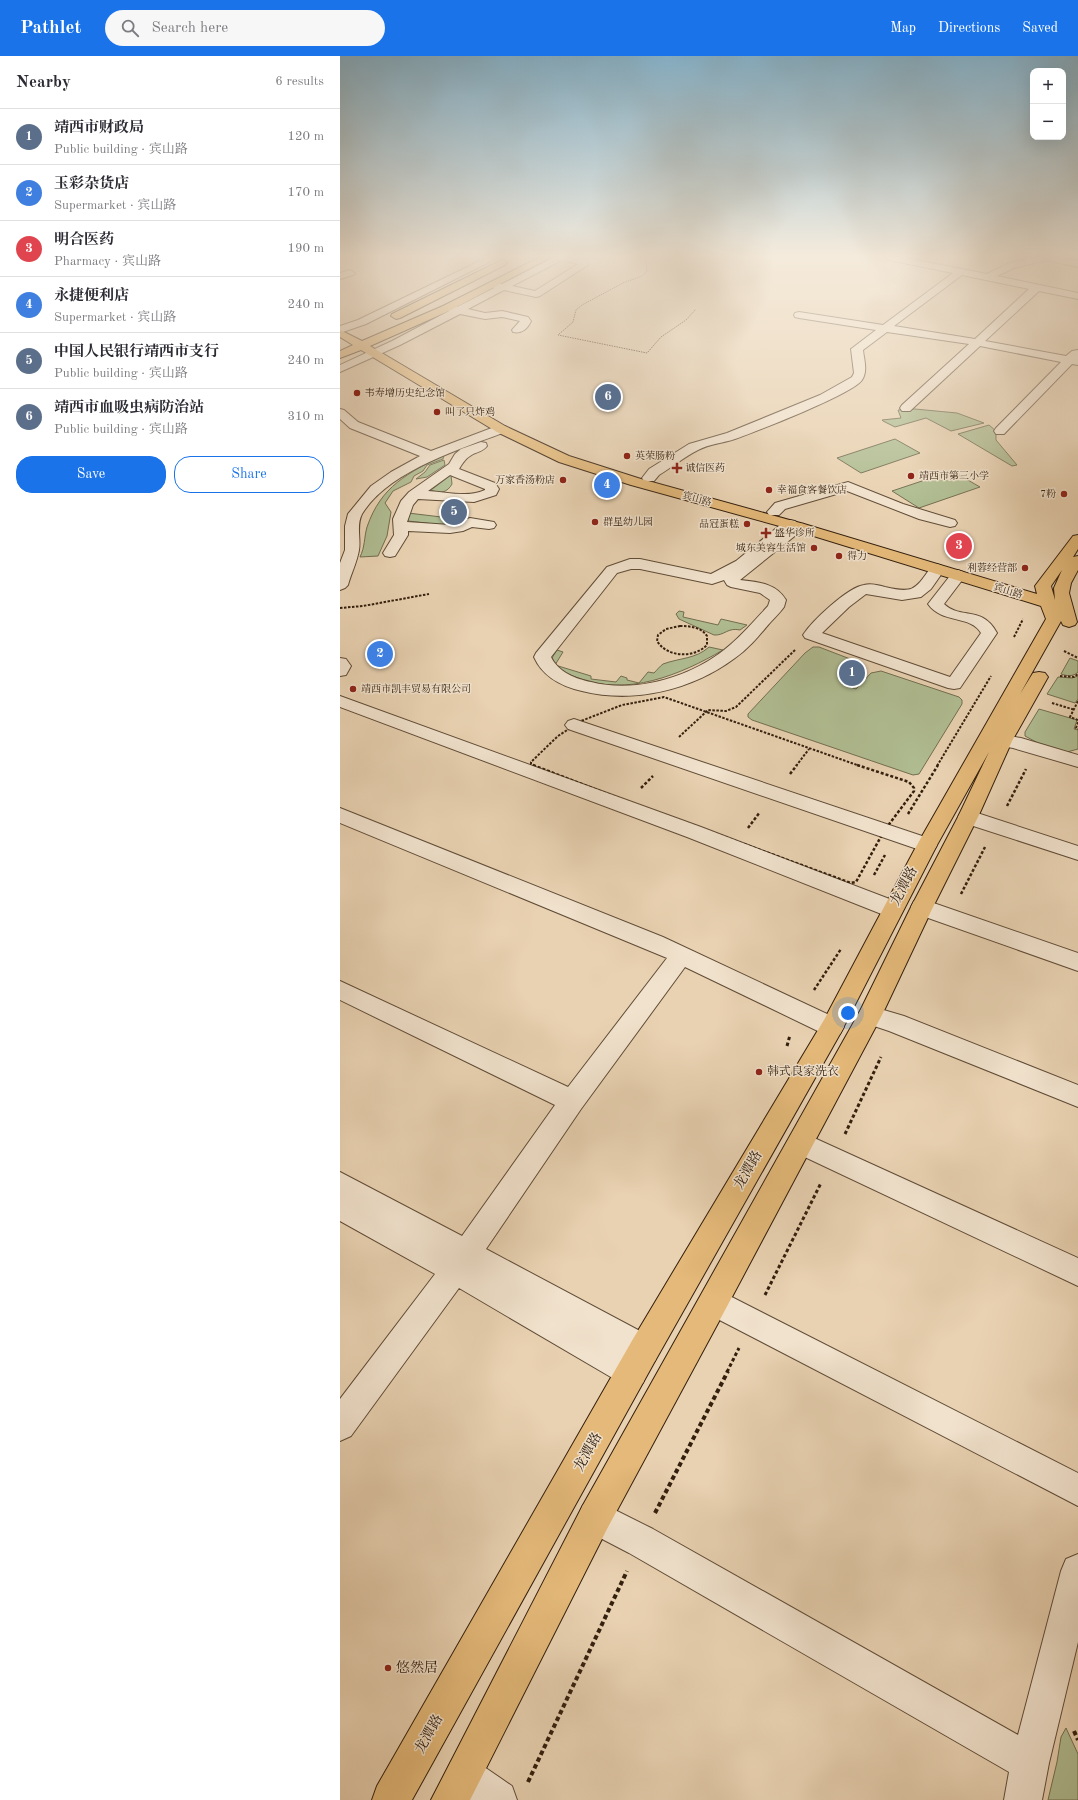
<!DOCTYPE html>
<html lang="en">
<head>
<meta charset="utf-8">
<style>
  body { margin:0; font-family:"Old Standard TT","Noto Serif SC",serif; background:#f7f7f7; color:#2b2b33 }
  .controls { position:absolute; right:12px; top:12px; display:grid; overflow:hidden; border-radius:8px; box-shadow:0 4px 16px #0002 }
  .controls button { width:36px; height:36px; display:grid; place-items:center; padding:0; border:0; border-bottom:1px solid #e1e1e2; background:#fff; color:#2b2b33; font:20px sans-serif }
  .you { position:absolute; left:508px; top:957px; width:14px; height:14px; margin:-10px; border:3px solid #fff; border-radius:50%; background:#1a73e8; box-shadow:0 0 0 6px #1a73e833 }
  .badge { display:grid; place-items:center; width:26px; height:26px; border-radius:50%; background:#1a73e8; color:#fff; font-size:13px; font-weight:700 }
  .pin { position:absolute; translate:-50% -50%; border:2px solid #fff; box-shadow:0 1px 4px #0006 }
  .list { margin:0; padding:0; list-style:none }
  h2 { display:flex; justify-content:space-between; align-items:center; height:52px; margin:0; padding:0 16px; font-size:17px }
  h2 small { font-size:13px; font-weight:400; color:#7c7c81 }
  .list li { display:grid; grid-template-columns:26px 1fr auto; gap:12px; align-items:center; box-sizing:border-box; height:56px; padding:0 16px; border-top:1px solid #e1e1e2 }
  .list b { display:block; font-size:15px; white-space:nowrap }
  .list p { margin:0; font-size:13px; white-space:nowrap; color:#7c7c81 }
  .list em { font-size:13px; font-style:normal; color:#7c7c81 }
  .actions { display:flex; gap:8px; padding:12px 16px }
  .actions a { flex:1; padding:9px 0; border:1px solid #1a73e8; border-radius:16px; text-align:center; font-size:14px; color:#1a73e8 }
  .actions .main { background:#1a73e8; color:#fff }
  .icon { flex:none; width:22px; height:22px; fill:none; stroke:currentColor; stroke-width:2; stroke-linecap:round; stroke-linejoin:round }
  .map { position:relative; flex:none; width:738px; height:1744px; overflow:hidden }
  header { display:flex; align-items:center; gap:24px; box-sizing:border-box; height:56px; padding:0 20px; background:#1a73e8; color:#fff }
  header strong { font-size:19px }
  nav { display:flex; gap:22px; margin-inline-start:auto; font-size:14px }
  .search { width:280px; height:36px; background:#f7f7f7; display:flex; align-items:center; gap:10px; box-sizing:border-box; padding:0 14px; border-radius:22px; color:#7c7c81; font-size:15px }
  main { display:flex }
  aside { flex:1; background:#fff }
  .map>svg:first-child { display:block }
  .green { fill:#b0bd92; stroke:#726e50 }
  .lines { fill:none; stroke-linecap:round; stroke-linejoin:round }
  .minor-casing { stroke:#604c37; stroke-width:2 }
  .major-casing { stroke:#331f0e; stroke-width:2 }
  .path-far4 { stroke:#331f0e; stroke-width:1; stroke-dasharray:1.5 1; stroke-linecap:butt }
  .path-far3 { stroke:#331f0e; stroke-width:2; stroke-dasharray:2.5 1.5; stroke-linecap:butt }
  .path-far2 { stroke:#331f0e; stroke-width:2.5; stroke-dasharray:3 2; stroke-linecap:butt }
  .path-far1 { stroke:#331f0e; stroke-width:3; stroke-dasharray:3.5 2.5; stroke-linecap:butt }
  .path { stroke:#331f0e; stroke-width:4; stroke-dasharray:4.5 3; stroke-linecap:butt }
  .minor { fill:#f1e2cd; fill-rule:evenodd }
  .major { fill:#e4b979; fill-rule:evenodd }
  .poi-dot { fill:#8f2418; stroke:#f1e2cd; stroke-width:1.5 }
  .labels { text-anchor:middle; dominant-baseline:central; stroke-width:3; stroke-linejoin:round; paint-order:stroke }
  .far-poi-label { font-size:10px; fill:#331f0e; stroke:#f1e2cd; text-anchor:start }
  .far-street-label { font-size:10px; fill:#331f0e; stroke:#f1e2cd }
  .poi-label { font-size:12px; fill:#331f0e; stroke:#f1e2cd; text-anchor:start }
  .near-street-label { font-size:14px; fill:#331f0e; stroke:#f1e2cd }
  .near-poi-label { font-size:14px; fill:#331f0e; stroke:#f1e2cd; text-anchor:start }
</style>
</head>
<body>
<header>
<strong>Pathlet</strong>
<div class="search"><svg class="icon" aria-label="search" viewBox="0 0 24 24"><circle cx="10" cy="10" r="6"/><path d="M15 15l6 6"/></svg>Search here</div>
<nav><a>Map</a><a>Directions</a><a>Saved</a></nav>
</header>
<main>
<aside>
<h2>Nearby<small>6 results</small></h2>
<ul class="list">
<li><span class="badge" style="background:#5c6f8a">1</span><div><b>靖西市财政局</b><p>Public building · 宾山路</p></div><em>120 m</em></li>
<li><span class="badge" style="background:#3f7fe0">2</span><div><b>玉彩杂货店</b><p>Supermarket · 宾山路</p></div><em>170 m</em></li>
<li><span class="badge" style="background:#e0444e">3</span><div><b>明合医药</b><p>Pharmacy · 宾山路</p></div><em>190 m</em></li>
<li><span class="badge" style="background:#3f7fe0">4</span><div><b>永捷便利店</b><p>Supermarket · 宾山路</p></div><em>240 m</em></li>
<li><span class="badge" style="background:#5c6f8a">5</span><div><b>中国人民银行靖西市支行</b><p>Public building · 宾山路</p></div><em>240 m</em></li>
<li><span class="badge" style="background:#5c6f8a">6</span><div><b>靖西市血吸虫病防治站</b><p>Public building · 宾山路</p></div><em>310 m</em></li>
</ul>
<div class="actions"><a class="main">Save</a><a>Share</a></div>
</aside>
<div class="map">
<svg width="738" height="1744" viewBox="0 0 738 1744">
  <rect width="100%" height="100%" fill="#e9d2b2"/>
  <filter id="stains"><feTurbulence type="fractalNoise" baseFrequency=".005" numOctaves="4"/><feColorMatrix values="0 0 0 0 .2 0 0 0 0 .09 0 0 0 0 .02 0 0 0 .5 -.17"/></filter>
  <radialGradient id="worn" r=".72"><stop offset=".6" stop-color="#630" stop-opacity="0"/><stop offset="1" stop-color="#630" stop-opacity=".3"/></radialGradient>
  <path class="green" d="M575,353L617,357L644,367L611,375L586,362L555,371L543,365L542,364L561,362L558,354Z
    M649,369L656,375V384L677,409L672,410L618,378Z
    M555,383L580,397L521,417L497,402Z
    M104,399L103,403L87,409L83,415L74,420L71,426L53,435L45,447L51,456L47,480L38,500L20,501C25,491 24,482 27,471C41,430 68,417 104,399Z
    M104,404L105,409L87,421L76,423L85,416L90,409Z
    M612,415L640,431L579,452L552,435Z
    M111,419L112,428C108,436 99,439 91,434Z
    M68,457L118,463L115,468L112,470L68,465Z
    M339,555L344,556L343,561L378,569L381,563L407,569L400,574C388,571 384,580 374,579L339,563L336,558Z
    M369,591L383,594C340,619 287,641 238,622C227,618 217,614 210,605L217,594L223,596L215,609L251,620V623L276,626L281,620L287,622V624L299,627L308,616L314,617C317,614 320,610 323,608C339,602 356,603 369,591Z
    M473,591H479L518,606L519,609L502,628L516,633L531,617L541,615L619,641L622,644V648L579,718L573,719L412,664L408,661V658L465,597Z
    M730,602L738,605V616C733,621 727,620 721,618Z
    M738,620V643L735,647L707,638L718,621L732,622Z
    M699,653L737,664L734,673L738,674V693L727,696L698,687L685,680V676Z
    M726,1672L738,1698V1744H708L717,1706L721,1681Z"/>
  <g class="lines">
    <g class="minor-casing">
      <path id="minor" d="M148,201H159L26,268L0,277V270L18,264Z
        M215,201H234L246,204L248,209L200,240L196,241L164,234L128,253L145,257L162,255L188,261L191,265C188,272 182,278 173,276L172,274L180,265L162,261L145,263L120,258L60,289L0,316V309L52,285L109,255L107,253L108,251H117L154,232L152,230L154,228H162ZM222,204L238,208L195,235L172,230Z
        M545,201H560L647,218L667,208L696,201H715L738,205V211L706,204L674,212L657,220L738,237V243L699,235L645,285L726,300L732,295L738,294V309L732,308L664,378H656L654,375L656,372L721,306L640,290L570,355H562L560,352L562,349L629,288L547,276L523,294C524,304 528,315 522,324C513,338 417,375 395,383C383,387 369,388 358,394C344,401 332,411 319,419L314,425H304L302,422L309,413L349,388L387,377L480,339L512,321L514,317L511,293L536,274L459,262L455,261L454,259L455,257L459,256L543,269L613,217L549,204L546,203ZM622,219L689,233L635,283L554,270Z
        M10,214L15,217L13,219L0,223V217Z
        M0,353L4,354L18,366L91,395L157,370H165L167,373L165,376C121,393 48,415 22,458C16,469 21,483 19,494C17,506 11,518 8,529L5,532L0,534V507L5,494V470L8,458L31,430L51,416L80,400L10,372L0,363Z
        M141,386L146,387L147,390C143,396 135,396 130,400C125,403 122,408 119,413L155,427L159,433L156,439L134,446L78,443L73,449L67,466L110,469L130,462L154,466L156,469L154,472L149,473L132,471L123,475L110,477L68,475V479L55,500L50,501L45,500L43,497L54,479L53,463L61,445L69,436L109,408L115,398L121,393ZM110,419L145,433V434C127,442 107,436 88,435Z
        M508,426L563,448L615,464L617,467L615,470L610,471L579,463L507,435L445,453L439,459H429L427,456L435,447Z
        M450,464L455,465L457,467L464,468L466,471L400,524C418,526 436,527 446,544L444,551C439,558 433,563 428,569C418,581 408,593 395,602C352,634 294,648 242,635C221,630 203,621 194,601L196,597L267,511L290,503H300L371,518L396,505L445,465ZM291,513H300L372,528L384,524L387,529L391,531L420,537L430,544L428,550C416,563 404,577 390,589C355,620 297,638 251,626C236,623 218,616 211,601L277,517Z
        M597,508L602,510L605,513L591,533L581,541L562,544L526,538L509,551L482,577L610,621L641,577C631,559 602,568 588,548L613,516L618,514L623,516L626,519L604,548C621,564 642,549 657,577L620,632L614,633L608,632L465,582L463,579C472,565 508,531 524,529C531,527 538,529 545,531C575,538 575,533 592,510Z
        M0,602L6,603L11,610L6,619L0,620Z
        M0,640L361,771L560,847L563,853L560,859L552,861L544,859L347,781L0,651Z
        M234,663L594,784L597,789L594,794L587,796L580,794L228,673L225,669L228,665Z
        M663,679L681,682L738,699V711L673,692L656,689L654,685L656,681Z
        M0,752L323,881L500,964L504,971L500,978L492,981L484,978L345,911L241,1053L146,1193L315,1283L319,1294L315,1305L304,1309L307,1316L303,1327L292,1331L281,1327L119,1232L11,1380L0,1385V1343L95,1218L0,1165V1116L122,1180L215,1049L0,944V925L228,1031L327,902L0,767Z
        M628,754L738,790V804L621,766L618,761L621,756Z
        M582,843L738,897V915L574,857L571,851L574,845Z
        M530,950L564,960L738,1029V1051L549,975L522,966L518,959L522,952Z
        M461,1076L738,1202V1230L452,1095L448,1087L452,1079Z
        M374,1232L738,1417V1450L364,1256L359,1246L364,1236Z
        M255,1444L313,1473L678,1679L721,1515L726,1503L738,1498V1586L709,1707L702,1744H664L669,1716L289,1497L243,1473L238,1461L243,1449Z
        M124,1700L137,1706L172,1730L177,1744H126L111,1732L105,1719L111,1706Z"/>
    </g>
    <g class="major-casing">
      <path id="major" d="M200,201H211L111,254L30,290L165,370L229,400L301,423L464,468L697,538L695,530L733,480L738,479V493L733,501L738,500V514L731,527L729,537L737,566L735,569L729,571L723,569L721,565L680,638L693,617L699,616L705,617L708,621L672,685L638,761L593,851L542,959L384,1256L267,1473L130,1744H91L243,1449L520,955L571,851L618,761L649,696L597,789L500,978L315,1305L72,1744H32L37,1730L293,1283L484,964L577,789L706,563L701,550L454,474L291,429L219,406L157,376L21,294L0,302V295L13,289L0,281V274L22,285L103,250ZM722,514L714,532L715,544L711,530Z
        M162,204L165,205L167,207L165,209L60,262L56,263L51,260L52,258Z"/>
    </g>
    <path class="path-far4" d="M306,201L307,215L302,220L283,227L242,249L236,254L233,266L218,279L307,297L321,281L346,264L356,253"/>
    <path class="path-far3" d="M0,552L23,550L89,538
      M340,570C350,570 361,571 367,580V589C353,603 327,601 317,585L318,579L326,573Z
      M674,581L683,563
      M724,595L738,602
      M720,620L734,621L738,618
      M510,627L518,619
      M738,645L730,661L738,664
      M712,647L735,654
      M738,666L736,672L738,673
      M339,681L368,654L386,655L396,651L456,593
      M195,710L191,708V706L218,680L241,665L282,649L324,641L520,710
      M456,710L469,693
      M597,710L651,620"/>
    <path class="path-far2" d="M193,709L288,746L511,827L516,826L544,775L574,735V732L569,726L517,709
      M450,718L457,709
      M301,732L313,720
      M667,750L686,713
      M568,758L598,709
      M408,772L420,756
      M534,819L545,799
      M621,838L645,791
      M474,934L501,893"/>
    <path class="path-far1" d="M447,990L450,979
      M505,1078L541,1001
      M425,1239L481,1127
      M387,1316L399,1292"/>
    <path class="path" d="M315,1457L388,1315
      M734,1675L738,1684
      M188,1726L287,1515"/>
    <use href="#minor" class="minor"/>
    <use href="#major" class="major"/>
  </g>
  <linearGradient id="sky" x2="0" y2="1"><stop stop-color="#87b6d0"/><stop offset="0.45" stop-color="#f5ebdc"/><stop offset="1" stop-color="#f5ebdc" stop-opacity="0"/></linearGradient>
  <rect width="738" height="445" fill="url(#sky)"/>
  <g class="poi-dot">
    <circle cx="17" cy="337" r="4"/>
    <circle cx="97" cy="356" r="4"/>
    <circle cx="287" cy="400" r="4"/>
    <path d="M335 406h4v4h4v4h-4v4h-4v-4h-4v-4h4z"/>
    <circle cx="571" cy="420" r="4"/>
    <circle cx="223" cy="424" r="4"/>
    <circle cx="429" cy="434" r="4"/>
    <circle cx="724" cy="438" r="4"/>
    <circle cx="255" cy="466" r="4"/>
    <circle cx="407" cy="468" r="4"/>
    <path d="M424 471h4v4h4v4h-4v4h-4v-4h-4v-4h4z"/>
    <circle cx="474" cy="492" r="4"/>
    <circle cx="499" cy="500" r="4"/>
    <circle cx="685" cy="512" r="4"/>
    <circle cx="13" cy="633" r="4"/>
    <circle cx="419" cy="1016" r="4"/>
    <circle cx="48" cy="1612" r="4"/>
  </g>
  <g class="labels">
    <g class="far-poi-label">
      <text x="25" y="337">韦寿增历史纪念馆</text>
      <text x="105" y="356">叫了只炸鸡</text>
      <text x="295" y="400">英荣肠粉</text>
      <text x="345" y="412">诚信医药</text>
      <text x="579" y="420">靖西市第三小学</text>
      <text x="215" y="424" text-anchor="end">万家香汤粉店</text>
      <text x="437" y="434">幸福食客餐饮店</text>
      <text x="716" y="438" text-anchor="end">7粉</text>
      <text x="263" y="466">群星幼儿园</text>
      <text x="399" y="468" text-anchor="end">品冠蛋糕</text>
      <text x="435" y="477">盛华诊所</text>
      <text x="466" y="492" text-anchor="end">城东美容生活馆</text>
      <text x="507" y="500">得力</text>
      <text x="677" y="512" text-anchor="end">利蓉经营部</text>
      <text x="21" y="633">靖西市凯丰贸易有限公司</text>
    </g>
    <g class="far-street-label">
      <text transform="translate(357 443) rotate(15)">宾山路</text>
      <text transform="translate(668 535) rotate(17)">宾山路</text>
    </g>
    <g class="poi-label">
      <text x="427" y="1016">韩式良家洗衣</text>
    </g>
    <g class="near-street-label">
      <text transform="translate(564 830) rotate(-62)">龙潭路</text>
      <text transform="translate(408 1114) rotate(-60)">龙潭路</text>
      <text transform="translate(248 1396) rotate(-61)">龙潭路</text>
      <text transform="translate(89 1678) rotate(-61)">龙潭路</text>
    </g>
    <g class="near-poi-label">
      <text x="56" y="1612">悠然居</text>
    </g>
  </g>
  <rect width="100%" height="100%" filter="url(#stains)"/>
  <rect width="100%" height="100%" fill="url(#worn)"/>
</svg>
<div class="controls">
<button>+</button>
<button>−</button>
</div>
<div class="you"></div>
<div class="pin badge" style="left:512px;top:617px;background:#5c6f8a">1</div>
<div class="pin badge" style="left:40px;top:598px;background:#3f7fe0">2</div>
<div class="pin badge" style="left:619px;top:490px;background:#e0444e">3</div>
<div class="pin badge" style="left:267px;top:429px;background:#3f7fe0">4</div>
<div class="pin badge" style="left:114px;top:456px;background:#5c6f8a">5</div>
<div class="pin badge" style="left:268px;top:341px;background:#5c6f8a">6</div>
</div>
</main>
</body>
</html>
